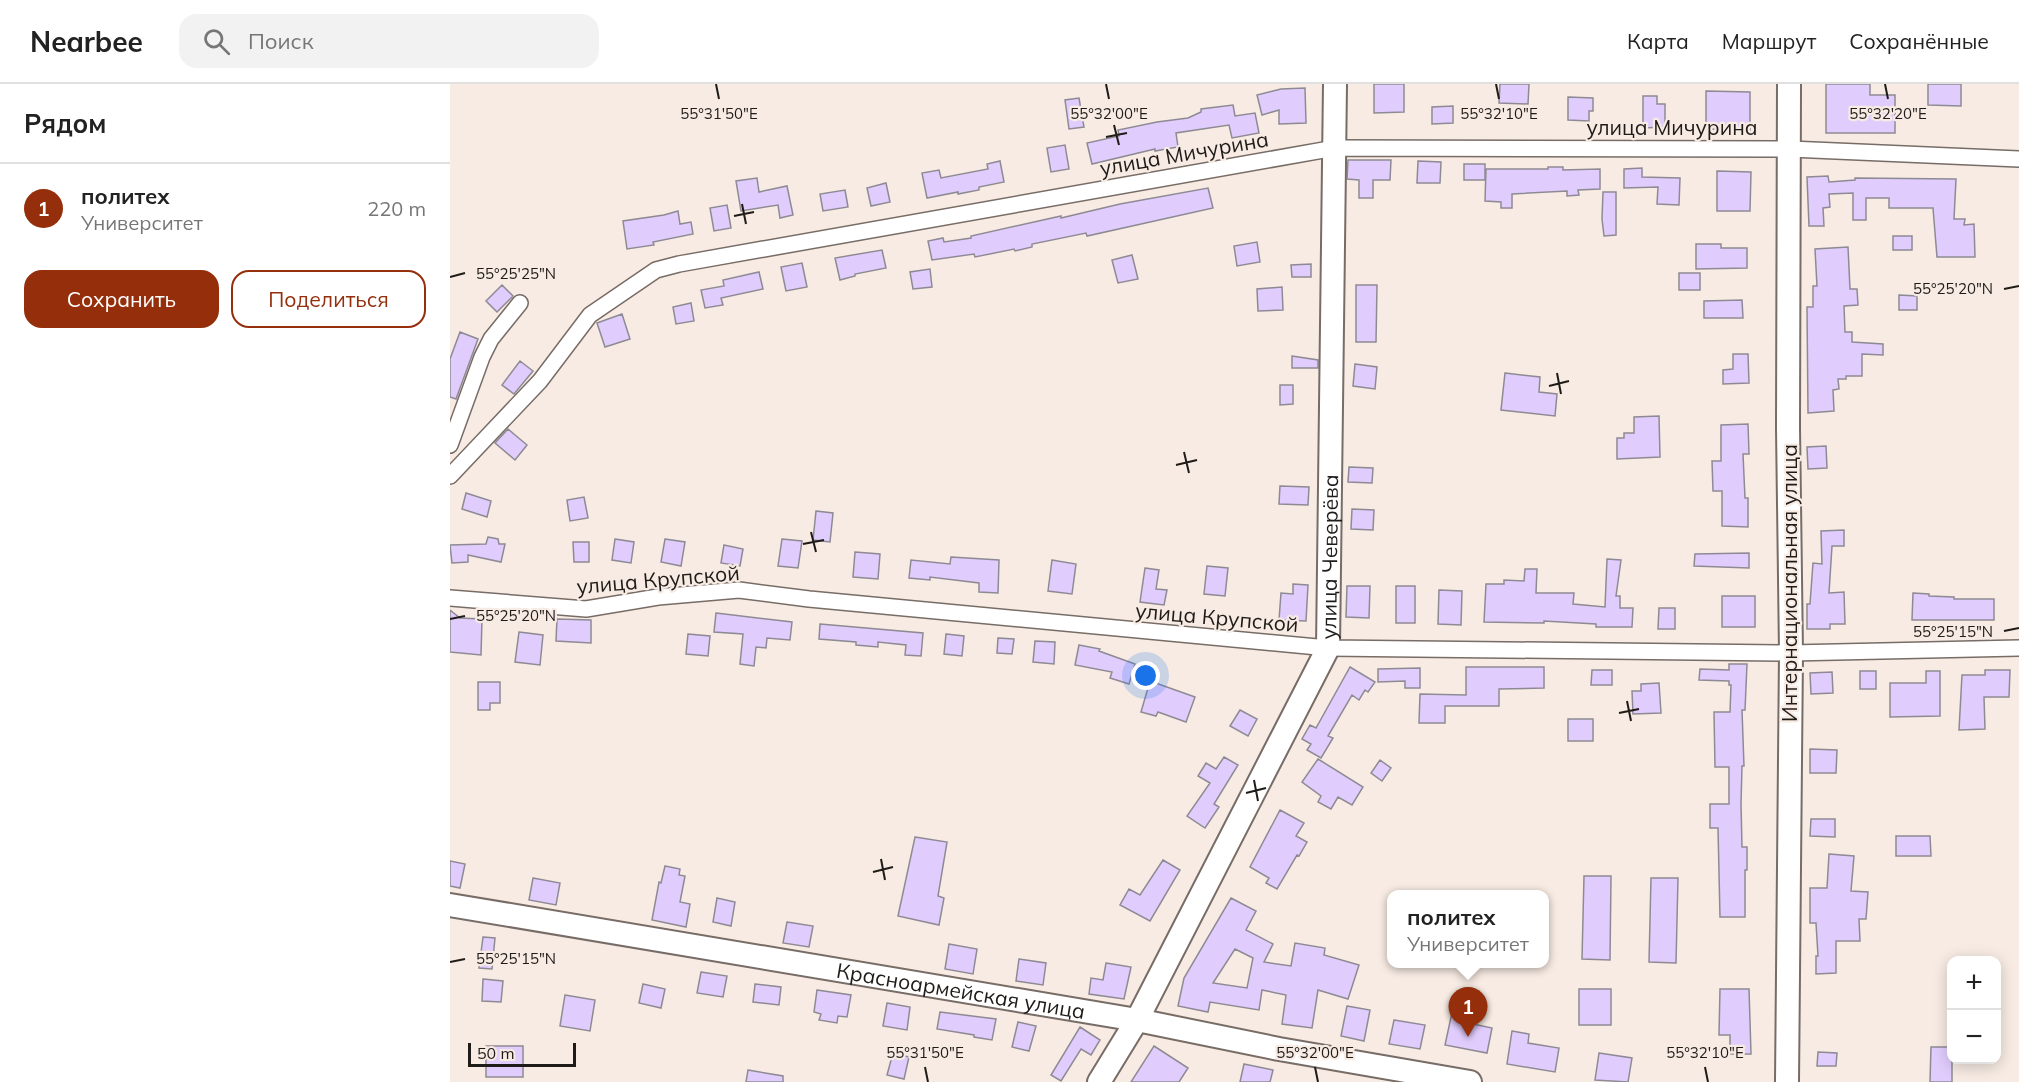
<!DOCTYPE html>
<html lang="ru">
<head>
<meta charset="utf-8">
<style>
  body { margin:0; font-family:Mulish,sans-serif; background:#f2f2f2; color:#222 }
  .controls { position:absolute; right:18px; bottom:18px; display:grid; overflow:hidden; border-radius:12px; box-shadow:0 3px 15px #0003 }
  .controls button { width:54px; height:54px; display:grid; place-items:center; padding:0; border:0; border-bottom:2px solid #e0e0e0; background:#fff; color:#222; font:30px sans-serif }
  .scale { position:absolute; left:18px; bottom:15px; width:108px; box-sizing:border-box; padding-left:6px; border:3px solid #1f1b18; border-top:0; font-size:16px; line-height:21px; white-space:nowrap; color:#1f1b18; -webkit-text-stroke:4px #f7ebe3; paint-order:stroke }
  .you { position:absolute; left:696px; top:592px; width:21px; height:21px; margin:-15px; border:4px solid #fff; border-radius:50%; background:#1a73e8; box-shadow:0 0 0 9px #1a73e833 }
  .badge { display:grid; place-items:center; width:39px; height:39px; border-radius:50%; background:#942e0b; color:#fff; font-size:20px; font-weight:700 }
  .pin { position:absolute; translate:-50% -50px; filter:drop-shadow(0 2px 3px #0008) }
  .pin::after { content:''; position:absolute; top:32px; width:21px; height:18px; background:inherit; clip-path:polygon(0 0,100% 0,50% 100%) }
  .popup { position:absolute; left:937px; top:806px; width:162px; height:78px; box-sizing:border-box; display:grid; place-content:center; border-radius:12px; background:#fff; filter:drop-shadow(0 2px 4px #0005); font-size:20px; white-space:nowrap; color:#767676 }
  .popup b { font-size:22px; color:#222 }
  .popup::after { content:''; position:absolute; left:50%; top:100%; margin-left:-12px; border:12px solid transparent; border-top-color:#fff }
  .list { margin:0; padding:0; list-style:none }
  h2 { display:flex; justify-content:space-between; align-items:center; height:78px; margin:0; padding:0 24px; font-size:26px }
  h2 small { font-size:20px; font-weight:400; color:#767676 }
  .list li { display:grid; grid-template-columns:39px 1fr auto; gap:18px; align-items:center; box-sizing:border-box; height:90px; padding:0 24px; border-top:2px solid #e0e0e0 }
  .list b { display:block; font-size:22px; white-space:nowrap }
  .list p { margin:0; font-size:20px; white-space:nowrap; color:#767676 }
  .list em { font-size:20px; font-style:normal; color:#767676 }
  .actions { display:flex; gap:12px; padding:18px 24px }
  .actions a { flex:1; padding:14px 0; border:2px solid #942e0b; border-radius:18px; text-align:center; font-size:21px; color:#942e0b }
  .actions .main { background:#942e0b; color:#fff }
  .icon { flex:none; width:33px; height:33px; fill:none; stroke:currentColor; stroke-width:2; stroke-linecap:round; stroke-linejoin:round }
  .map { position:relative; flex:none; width:1569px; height:998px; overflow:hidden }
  header { display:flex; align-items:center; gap:36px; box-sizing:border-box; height:84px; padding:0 30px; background:#fff; border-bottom:2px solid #e0e0e0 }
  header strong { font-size:28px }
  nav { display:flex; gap:33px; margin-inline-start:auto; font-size:21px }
  .search { width:420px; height:54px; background:#f2f2f2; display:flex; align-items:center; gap:15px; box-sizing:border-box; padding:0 21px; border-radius:18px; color:#767676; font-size:22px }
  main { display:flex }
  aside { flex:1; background:#fff }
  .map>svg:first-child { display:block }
  .building { fill:#e1cdfd; stroke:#8e8a94; stroke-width:1.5; fill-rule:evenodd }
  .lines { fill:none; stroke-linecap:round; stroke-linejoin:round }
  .street-casing { stroke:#776c66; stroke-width:18 }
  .secondary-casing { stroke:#776c66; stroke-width:26 }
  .street { stroke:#fff; stroke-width:15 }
  .secondary { stroke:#fff; stroke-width:22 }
  .ticks { fill:none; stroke:#1f1b18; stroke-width:2 }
  .labels { text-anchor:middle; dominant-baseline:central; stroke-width:4.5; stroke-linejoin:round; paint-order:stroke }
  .street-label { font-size:21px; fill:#1f1b18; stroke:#f7ebe3 }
  .ticks-label { font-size:15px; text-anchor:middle; fill:#1f1b18; stroke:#f7ebe3; stroke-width:4.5; stroke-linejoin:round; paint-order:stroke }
</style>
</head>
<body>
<header>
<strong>Nearbee</strong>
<div class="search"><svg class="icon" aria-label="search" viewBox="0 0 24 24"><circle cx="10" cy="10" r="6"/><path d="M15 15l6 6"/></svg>Поиск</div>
<nav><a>Карта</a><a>Маршрут</a><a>Сохранённые</a></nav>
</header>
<main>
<aside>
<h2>Рядом<small></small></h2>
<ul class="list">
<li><span class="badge">1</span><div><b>политех</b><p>Университет</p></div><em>220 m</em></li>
</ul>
<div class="actions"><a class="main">Сохранить</a><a>Поделиться</a></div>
</aside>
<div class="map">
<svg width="1569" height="998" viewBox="0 0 1569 998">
  <rect width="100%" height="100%" fill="#f7ebe3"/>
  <path class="building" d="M924,0H954V28L924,29Z
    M1050,0H1079L1078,20L1049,19Z
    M1376,0H1420V11H1445V49H1376Z
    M1478,0H1511V22L1478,21Z
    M855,4L856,39L829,40V26L812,31L807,11L831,5Z
    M1256,7L1300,8V46L1256,45Z
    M1193,12H1207V20H1215V43L1193,44Z
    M1118,13L1143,14V27H1139V37L1118,36Z
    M629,14L634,43L619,45L615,16Z
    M783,21L785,32L805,29L809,49L782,54L779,41L726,49L728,63L705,67V65L642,80L637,59L669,52L668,46L707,38L738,34L751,28V25Z
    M1003,22V39L982,40V23Z
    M615,61L619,85L601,88L597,64Z
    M898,76H941L940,96H923V114H909V96L897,95Z
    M550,77L554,98L529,103V106L508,110V108L477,114L472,89L489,86L491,94L538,85L537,80Z
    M968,77L991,78L990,99H967Z
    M1014,80H1035V96H1014Z
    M1098,83H1113V86L1150,85V105L1128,106L1129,111L1117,112V107L1062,110V124H1051V118L1035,117L1036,85H1098Z
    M1192,84V93L1230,94L1229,121L1207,120L1208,103L1174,104V85Z
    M1267,87L1301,88L1300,127H1267Z
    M1378,92L1379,98L1405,96V94L1506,95L1504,135H1515L1514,141L1524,140L1525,173H1487L1483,124H1439V114H1416V136H1403V109L1379,110L1380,123L1373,124L1374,142H1359L1357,93Z
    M307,94L309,108L337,102L343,131L330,134L328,121L291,127L286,97Z
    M436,99L440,118L421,122L417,104Z
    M758,104L763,124L637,152L636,149L582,160V163L565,167L564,165L525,173L524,170L482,176L478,157L493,154L494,158L521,154V152L611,132V134L670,120Z
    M395,106L398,123L373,127L370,110Z
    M1153,108H1166V151L1154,152L1152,135Z
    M277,121L281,144L264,147L260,124Z
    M228,127L230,140L241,138L243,150L203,158L204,161L177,165L173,137L214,131Z
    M1443,152H1462V166H1443Z
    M807,158L810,178L787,182L784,162Z
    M1246,160H1271V164H1297V184L1246,185Z
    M1398,163L1400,205H1407L1408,221L1394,222L1395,248H1402V258L1433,260V271L1412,270V292H1396V295H1388L1389,305L1383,306L1384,327L1358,329L1357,223H1363V202H1367L1365,165Z
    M432,166L436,184L405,190V192L390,196L385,174Z
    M682,171L688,195L668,199L662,176Z
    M352,179L357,203L336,207L331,183Z
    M861,180V193H842L841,181Z
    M480,185L482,203L463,205L460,188Z
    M309,188L313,205L271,214L273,221L255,224L251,206L274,202L273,196Z
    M1229,189H1250V206H1229Z
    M52,201L63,212L47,228L36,217Z
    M906,201H927L926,258H906Z
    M832,203L833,226L808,227L807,205Z
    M1449,211L1467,212V226H1449Z
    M1292,216L1293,234H1254V217Z
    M241,219L244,237L226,240L223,223Z
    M172,230L180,255L155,263L147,239Z
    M10,248L28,255L6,315L0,313V275Z
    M1283,270H1298L1299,299L1273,300V286L1283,285Z
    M842,272L868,276V284H842Z
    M70,277L83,287L64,310L52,301Z
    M905,280L927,283L925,305L903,302Z
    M1055,289L1090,293L1089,308L1107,310L1105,332L1051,326Z
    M830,301H843V320L830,321Z
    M1209,332L1210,373L1167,375V354H1174V349H1184V333Z
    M1298,340L1299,370H1293L1295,414H1298V443L1272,442V407H1263L1262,377H1271V341Z
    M58,345L77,361L65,376L45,359Z
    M1376,362L1377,384L1358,385L1357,363Z
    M899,383L923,384L922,399L898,398Z
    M830,402L859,403L858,421L829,420Z
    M16,409L41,417L37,433L12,425Z
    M134,413L138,434L120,437L117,416Z
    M902,425L924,426L923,446L901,445Z
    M366,427L383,429L380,458L363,456Z
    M1394,446V462H1382L1379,509L1394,508L1395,540H1380V545H1357V520H1360L1363,479L1372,480L1371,447Z
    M38,453L48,455L49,460H55L51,478L18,471V478L2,479L0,461L36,460Z
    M165,455L184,458L181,479L162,476Z
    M215,455L235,458L231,482L211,478Z
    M332,455L352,457L348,484L328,482Z
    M123,458H139V478H124Z
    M274,461L293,465L290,482L271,479Z
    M405,468L430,470L428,495L403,493Z
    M1299,469V484L1244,482L1245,470Z
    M501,473L549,476L548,509L529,508V499L480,493V496L459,494L461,476L500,480Z
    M1157,475L1171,476L1166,512H1170V524H1183L1182,543H1146V540L1094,537V539L1034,538L1036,500H1054V496L1074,497L1075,485H1087L1086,509H1124L1123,520L1155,523Z
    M602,476L626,480L622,510L598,507Z
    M757,482L778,484L775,512L754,510Z
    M695,484L709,486L706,505L717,506L714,521L690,518Z
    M843,500L858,501L856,537L829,536L831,509L843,510Z
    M897,502H920L919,534L896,533Z
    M946,502H965V539H946Z
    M989,506L1012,507L1011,541L988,540Z
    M1463,509L1479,510V512L1504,513V515H1544V536H1462Z
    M1272,512H1305V543H1272Z
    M1209,524H1225V545H1208Z
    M0,526L10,534L32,535L31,571L0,568Z
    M266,529L342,538L340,556L317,554L316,564L306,563L304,582L290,580L293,550L264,548Z
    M107,535L141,536V559L106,557Z
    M370,540L473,549L471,572L455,571L456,561L428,558V563L406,561V558L369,555Z
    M69,548L93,551L90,581L65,578Z
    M238,550L260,552L258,572L236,570Z
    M496,550L514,552L512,572L494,570Z
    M548,554L564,555L562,570L547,569Z
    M585,557L605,558L604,580L583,578Z
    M629,561L650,565L649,567L685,580L679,600L660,594L662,588L625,581Z
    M1279,580H1297L1295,626H1292L1294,682H1292L1291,720L1292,763H1297V786H1295V833H1270L1268,744H1260V720H1279V683H1265L1264,628H1280L1281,601H1279V597L1249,596L1250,585L1279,586Z
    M900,583L925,598L918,608L915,606L909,616L902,611L878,652L883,654L871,674L857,666L861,660L852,655L860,641L866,644Z
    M1016,583H1094V604L1049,605V622H995V639H969L970,610L1016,611Z
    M970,584V604H955V597L928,598V585Z
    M1142,586H1162V601H1141Z
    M1535,586H1560L1559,613H1534L1535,645L1509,646L1512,591H1535Z
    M1410,587H1426V605H1410Z
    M1476,587H1490V632L1440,633V599H1476Z
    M1382,588L1383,609L1361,610L1360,589Z
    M700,597L745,613L736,638L708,628L706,632L691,628Z
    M28,598H50V619H40V626H28Z
    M1209,599L1211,629L1183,630L1182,607H1191V600Z
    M790,626L807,635L798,652L780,642Z
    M1118,635H1143V657H1118Z
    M1360,665L1387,666L1386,689H1360Z
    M774,673L788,681L764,720L769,723L755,744L737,732L760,699L748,692L756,679L766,685Z
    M868,675L913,703L902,721L888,713L881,725L868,718L871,712L852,698Z
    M930,676L941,684L932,697L921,689Z
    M830,726L854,739L846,752L857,758L849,772L847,771L827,805L816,799L819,794L800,783Z
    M1361,735H1385V753L1360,752Z
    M1446,752H1480L1481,772H1446Z
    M465,753L497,758L488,812L494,814L489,841L448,832Z
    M1379,770L1404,772L1401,807L1418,808L1416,835H1409L1410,857H1386V889L1366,890V872H1368L1366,839H1360V804H1377Z
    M713,776L730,786L700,837L670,821L679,805L690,811Z
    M0,777L15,780L10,804L0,802Z
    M215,782L230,785L229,791L235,792L230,818L240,820L236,843L202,836L209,798L211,799Z
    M1134,792H1161L1160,876L1132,875Z
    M83,794L110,799L106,821L79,816Z
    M1201,794H1228L1226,879L1199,878Z
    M267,814L285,818L281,842L263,838Z
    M781,814L806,827L796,846L823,860L814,878L841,882L845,859L875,864L874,871L909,881L898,915L868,906L862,944L832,940L836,911L812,906L809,926L760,918L758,928L728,922L734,894ZM785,865L803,874L797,904L763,899Z
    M337,838L363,842L359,863L333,859Z
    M33,853L45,854L42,885L29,884Z
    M499,860L527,865L523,890L495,885Z
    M569,875L596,879L593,901L566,897Z
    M656,879L681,883L674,915L639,910L641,894L653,896Z
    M251,888L277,892L273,913L247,909Z
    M33,895L53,897L51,918L32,917Z
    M193,900L215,905L211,924L189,919Z
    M305,900L331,903L329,921L303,918Z
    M1129,905H1161V941H1129Z
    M1270,905H1299L1301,970H1280V951H1269Z
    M367,906L401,911L397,933L388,932L387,939L369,936L371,930L364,928Z
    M115,911L145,916L140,947L110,942Z
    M437,919L460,923L457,946L433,942Z
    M897,922L920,926L914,957L891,952Z
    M1003,924L1025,928L1023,940L1042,944L1037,969L995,961Z
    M490,928L546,935L542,956L524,953V951L487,945Z
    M944,936L975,941L970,965L939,960Z
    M568,938L586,942L579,967L562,963Z
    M630,943L650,956L641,971L631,965L611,997L601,991Z
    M1062,947L1079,950L1078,959L1109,964L1105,988L1057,980Z
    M36,962H73V993H36Z
    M704,962L738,984L729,998H681Z
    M1481,963H1502V998H1480Z
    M1368,968L1387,969L1386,982H1367Z
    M443,969L459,973L454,995L437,991Z
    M1149,969L1182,974L1178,998L1145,996Z
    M794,980L823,986L820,998H790Z
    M298,986L333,992V998H296Z"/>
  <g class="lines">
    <g class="street-casing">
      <path id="street" d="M0,361L32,273L41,255L70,219
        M0,392L90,297L140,231L206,186L229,180L885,64L1340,65L1569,75
        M0,514L136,525L208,513L289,506L359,515L878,564L1341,569L1569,564"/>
    </g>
    <g class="secondary-casing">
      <g id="secondary">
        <path id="s1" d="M0,821L687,936L829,965L1020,998"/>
        <path id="s2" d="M649,998L687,936L878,564L885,0"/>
        <path d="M1337,998L1341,569L1338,344L1339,0"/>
      </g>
    </g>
    <use href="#street" class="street"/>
    <use href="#secondary" class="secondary"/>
  </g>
  <path class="ticks" d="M266,0L269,15M656,0L659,15M1046,0L1049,15M1435,0L1438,15M664,41L669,61M656,53L677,49M292,120L296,140M284,132L304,128M0,193L15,189M1554,205L1569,202M1107,289L1111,310M1099,302L1119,297M734,368L739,389M726,381L747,376M361,448L366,468M353,460L374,456M0,535L15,532M1554,547L1569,544M1177,617L1181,637M1169,629L1189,625M804,696L808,717M796,709L816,704M431,775L435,796M423,788L443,783M0,878L15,875M475,983L478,998M865,983L868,998M1255,983L1258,998"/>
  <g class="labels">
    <g class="street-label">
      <text x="1222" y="43">улица Мичурина</text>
      <text transform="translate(734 69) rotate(-10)">улица Мичурина</text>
      <text stroke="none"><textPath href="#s2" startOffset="582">улица Чеверёва</textPath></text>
      <text transform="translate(208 495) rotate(-5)">улица Крупской</text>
      <text transform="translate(1339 499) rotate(-90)">Интернациональная улица</text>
      <text transform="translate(767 533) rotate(5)">улица Крупской</text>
      <text stroke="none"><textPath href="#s1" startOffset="518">Красноармейская улица</textPath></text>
    </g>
  </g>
  <g class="ticks-label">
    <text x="269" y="35">55°31'50"E</text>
    <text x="659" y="35">55°32'00"E</text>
    <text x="1049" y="35">55°32'10"E</text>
    <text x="1438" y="35">55°32'20"E</text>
    <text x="66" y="195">55°25'25"N</text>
    <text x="1503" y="210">55°25'20"N</text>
    <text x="66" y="537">55°25'20"N</text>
    <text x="1503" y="553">55°25'15"N</text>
    <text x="66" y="880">55°25'15"N</text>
    <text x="475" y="974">55°31'50"E</text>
    <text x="865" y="974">55°32'00"E</text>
    <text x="1255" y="974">55°32'10"E</text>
  </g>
</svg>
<div class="controls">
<button>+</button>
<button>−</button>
</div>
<div class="scale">50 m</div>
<div class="you"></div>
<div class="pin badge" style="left:1018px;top:953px">1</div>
<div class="popup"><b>политех</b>Университет</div>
</div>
</main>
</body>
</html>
